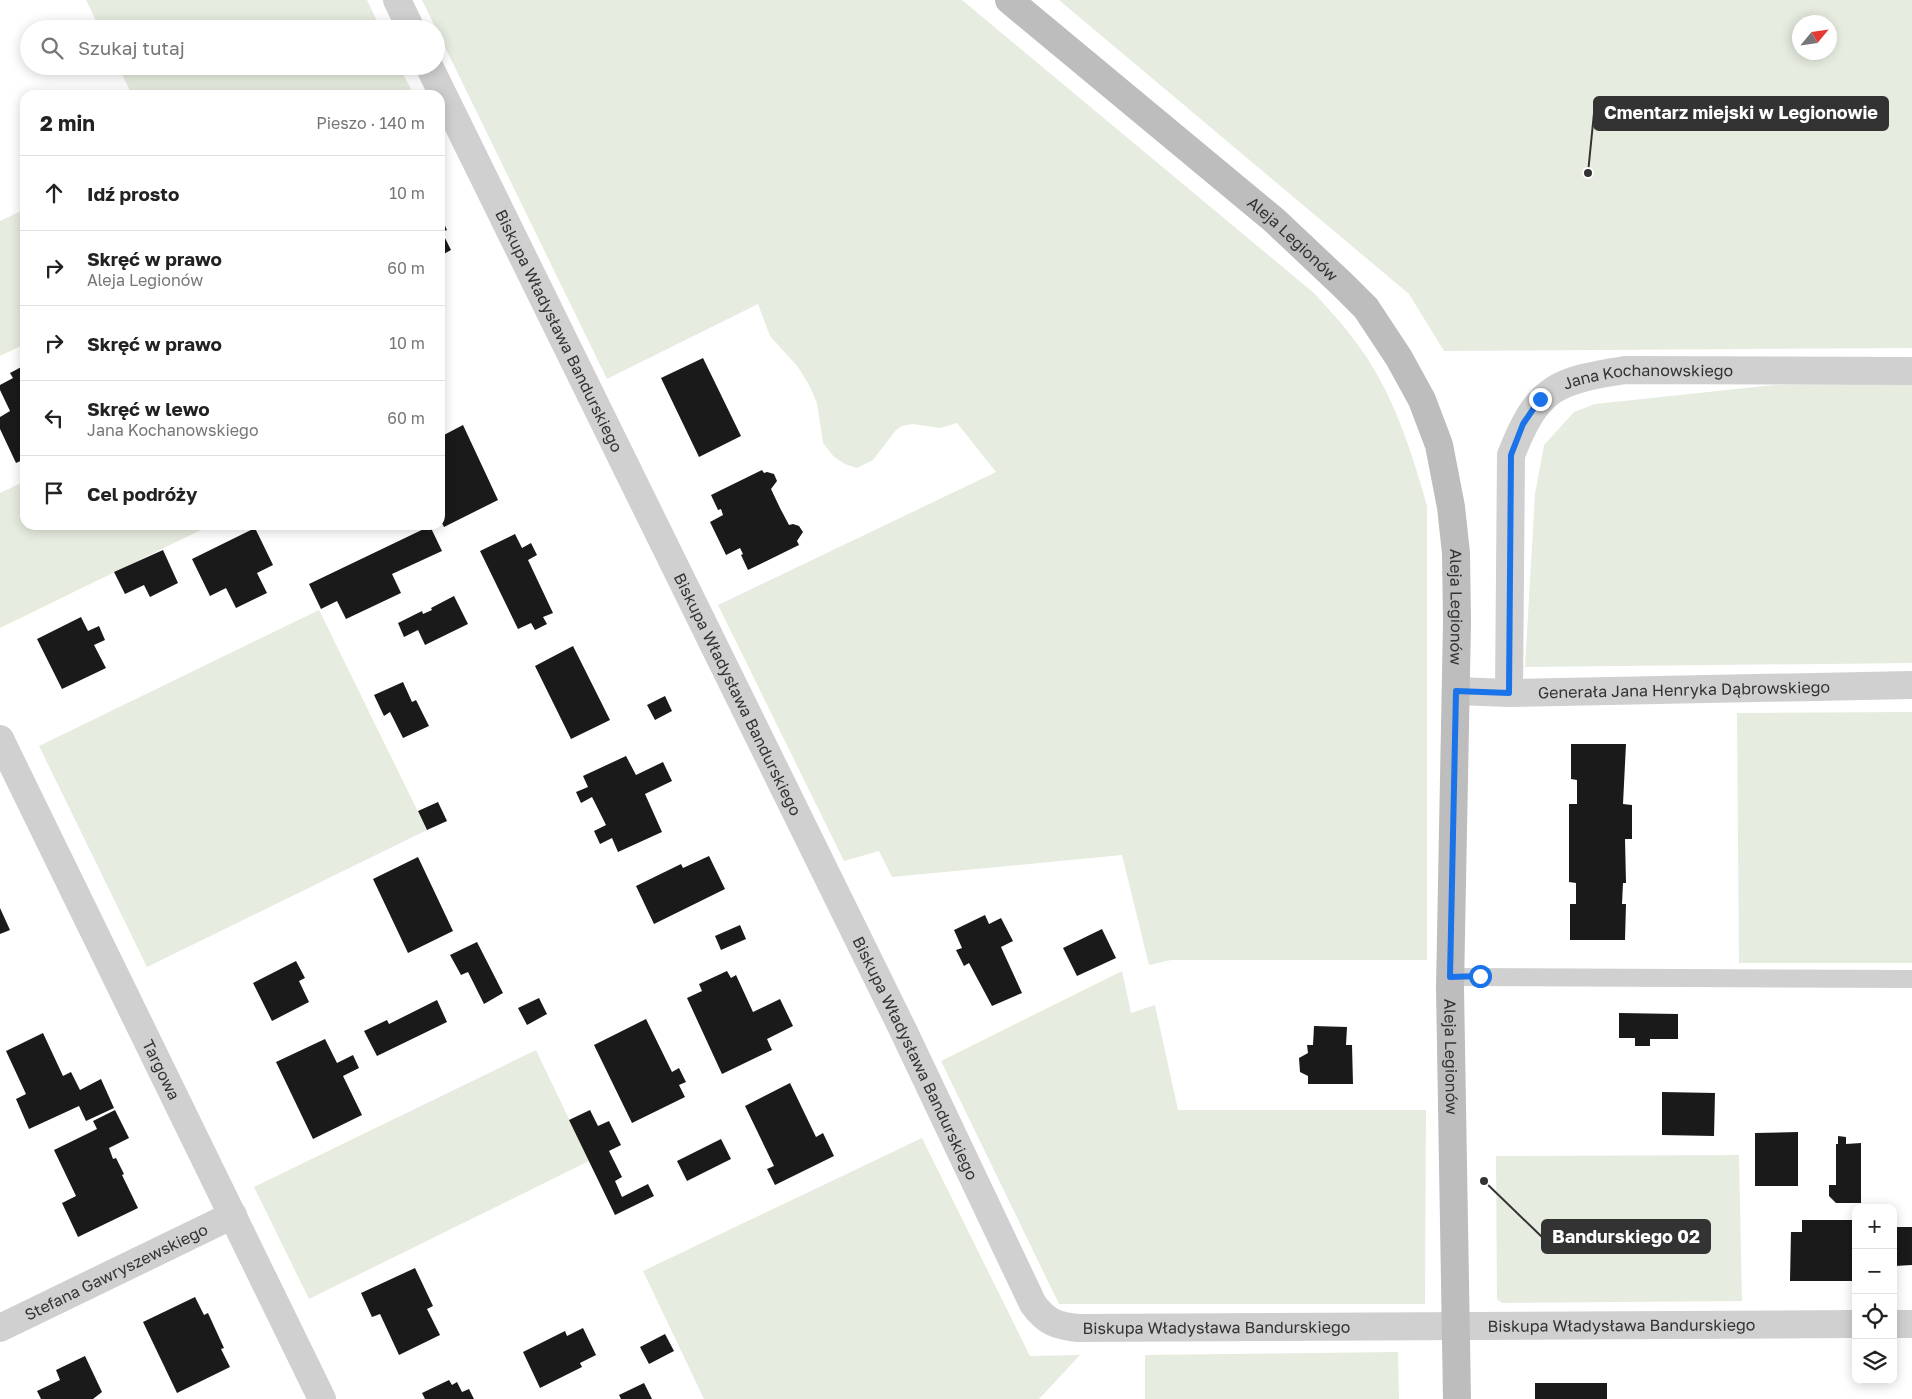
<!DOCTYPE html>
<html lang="pl">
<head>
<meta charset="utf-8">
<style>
  body { margin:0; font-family:"Golos Text",sans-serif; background:#f2f2f2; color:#222 }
  .controls { position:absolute; right:15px; bottom:15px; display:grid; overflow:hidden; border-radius:10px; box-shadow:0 2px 12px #0003 }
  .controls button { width:45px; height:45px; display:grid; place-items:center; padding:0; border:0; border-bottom:1px solid #e0e0e0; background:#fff; color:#222; font:25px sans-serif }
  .compass { position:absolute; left:1792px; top:15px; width:45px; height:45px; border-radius:50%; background:#fff; box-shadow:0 2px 12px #0003; rotate:61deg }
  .stop { position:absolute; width:15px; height:15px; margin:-11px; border:4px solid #1a73e8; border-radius:50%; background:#fff }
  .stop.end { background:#1a73e8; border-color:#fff; box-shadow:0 1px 5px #0008 }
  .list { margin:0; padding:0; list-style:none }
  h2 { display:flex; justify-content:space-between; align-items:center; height:65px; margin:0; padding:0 20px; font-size:21px }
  h2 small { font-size:16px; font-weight:400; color:#767676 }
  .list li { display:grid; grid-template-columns:32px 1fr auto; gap:15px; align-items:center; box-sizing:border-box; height:75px; padding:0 20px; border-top:1px solid #e0e0e0 }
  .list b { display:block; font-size:19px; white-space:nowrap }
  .list p { margin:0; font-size:16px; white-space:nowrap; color:#767676 }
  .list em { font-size:16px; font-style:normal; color:#767676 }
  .icon { flex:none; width:28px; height:28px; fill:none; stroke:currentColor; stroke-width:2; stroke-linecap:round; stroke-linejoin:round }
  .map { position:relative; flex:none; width:1912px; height:1399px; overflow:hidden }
  .search { position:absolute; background:#fff; box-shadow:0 2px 12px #0003; left:20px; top:20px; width:425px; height:55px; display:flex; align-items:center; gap:12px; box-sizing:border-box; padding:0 18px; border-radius:28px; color:#767676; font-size:19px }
  .panel { position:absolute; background:#fff; box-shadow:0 2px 12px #0003; left:20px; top:90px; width:425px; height:440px; border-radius:15px }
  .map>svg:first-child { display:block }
  .green { fill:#e6ecdf; fill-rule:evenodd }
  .building { fill:#1a1a1a }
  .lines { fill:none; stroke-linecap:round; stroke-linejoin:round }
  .lane { stroke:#d0d0d0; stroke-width:18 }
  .street { stroke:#d0d0d0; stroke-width:28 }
  .secondary { stroke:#bdbdbd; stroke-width:28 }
  .route { stroke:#1a73e8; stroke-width:6 }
  .labels { text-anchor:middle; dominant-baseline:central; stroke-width:5; stroke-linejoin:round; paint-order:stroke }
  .street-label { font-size:16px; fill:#333; stroke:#fff }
  .leader { fill:none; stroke:#333; stroke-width:2 }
  .callout-dot { fill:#333; stroke:#fff; stroke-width:2 }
  .callout { fill:#333; stroke:#333; stroke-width:2 }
  .callout-label { font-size:18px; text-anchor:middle; font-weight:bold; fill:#fff }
</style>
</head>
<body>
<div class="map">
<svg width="1912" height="1399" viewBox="0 0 1912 1399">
  <rect width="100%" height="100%" fill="#fff"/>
  <path class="green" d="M86,0H367L381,29H100Z
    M422,0H962L1315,294C1328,309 1343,324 1355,341C1392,389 1411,449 1427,506V960H1171L1149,965L1122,855L892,877L879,851L844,861L718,605L996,472L957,423L940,428L913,424L902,426L896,430L873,460L857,468L845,464L834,457L823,443L817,403L809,385L798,367L770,336L758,304L607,379Z
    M1059,0H1912V348L1444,351L1409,294ZM1800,22H1830V52H1800Z
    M118,66H399L414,95H132Z
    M25,209V344L0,356V221Z
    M1912,384V663L1525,667L1535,494L1544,445L1574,412L1595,404L1774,385Z
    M25,481V525H211L0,628V493Z
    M319,610L427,830L147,967L39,746Z
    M1912,712V963H1739L1737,713Z
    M1122,971L1131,1013L1155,1005L1178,1110H1426L1425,1304H1059L941,1061Z
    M536,1050L589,1161L309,1299L254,1187Z
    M922,1138L1030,1356L1080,1355L1039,1399H704L643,1271Z
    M1739,1155L1742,1301L1502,1303L1497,1299L1496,1156Z
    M1398,1352L1399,1399H1145V1355Z"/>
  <path class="building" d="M440,215L447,230L442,232L451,250L440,256Z
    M703,358L741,436L699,457L661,378Z
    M25,365V459L16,463L0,429V417L10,411L0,390V385L13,378L10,373Z
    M463,425L498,500L444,527L440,519V437Z
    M762,470L764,473L767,472L774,474L777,481L771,489L780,508L789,525L793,524L799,526L803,532L797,541L799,545L748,570L741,555L743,554L740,548L726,555L710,522L723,515L721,509L718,510L711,495Z
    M430,526L442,551L392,574L401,593L346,619L337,601L321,609L309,584Z
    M255,528L273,565L257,573L267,593L236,608L226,588L210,596L192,559Z
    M515,534L522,548L531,543L537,555L528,560L553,613L543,617L547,624L535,630L531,623L518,629L480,551Z
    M163,550L178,583L150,597L144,585L125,594L114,572Z
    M454,596L468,624L425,645L418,630L404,637L398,623L422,611L423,614L432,610L431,608Z
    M81,617L88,631L99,626L105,640L94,645L106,668L62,689L37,639Z
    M573,646L610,720L571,739L535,666Z
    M403,682L412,702L416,700L429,726L403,738L390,712L384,716L374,695Z
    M665,696L672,711L655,720L647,705Z
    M1571,744H1626L1623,804L1632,805V839H1625L1626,883H1623L1622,904H1626L1625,940H1570V904H1576V883L1569,882V804H1577V780L1571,779Z
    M626,756L636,775L663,762L672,781L645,794L662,832L618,852L612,838L600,844L594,831L606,825L592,797L581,803L576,792L588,787L583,776Z
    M438,802L447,821L427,830L418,811Z
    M709,856L725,889L654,924L636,886L681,864L683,868Z
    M418,857L453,931L408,953L373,879Z
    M0,908L10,930L0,934Z
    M985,915L989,924L1001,918L1013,941L1001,947L1022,993L992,1006L969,963L964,966L956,950L962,948L954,930Z
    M740,925L746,939L721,950L715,936Z
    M1102,929L1116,958L1077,976L1063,948Z
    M477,942L503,993L484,1004L468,972L461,975L450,955Z
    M296,961L305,978L299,981L309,1002L272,1021L253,983Z
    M727,971L731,978L736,975L753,1012L780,999L793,1026L767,1039L772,1050L722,1074L687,998L702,991L699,984Z
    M539,998L547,1014L527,1025L518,1008Z
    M437,1000L447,1022L377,1056L364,1031L387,1020L389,1024Z
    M1619,1013L1678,1014V1039H1650V1046H1635V1038H1619Z
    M646,1019L672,1072L679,1068L686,1082L679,1085L685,1097L632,1123L594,1045Z
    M1314,1026L1347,1027L1346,1045H1352L1353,1084H1308V1076L1300,1072L1299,1058L1308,1053L1307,1045H1313Z
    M43,1033L63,1076L71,1072L80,1090L101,1079L114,1108L86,1121L79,1106L29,1129L16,1099L26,1094L6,1051Z
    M325,1039L337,1063L353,1055L359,1068L343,1076L362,1115L313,1139L276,1062Z
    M790,1083L816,1137L823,1133L834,1156L775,1185L767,1169L774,1166L745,1106Z
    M1662,1092L1715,1093L1714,1136L1662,1135Z
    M115,1110L129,1138L109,1148L113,1159L116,1158L124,1174L122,1175L138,1208L78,1237L62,1203L76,1196L54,1150L97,1129L93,1121Z
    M590,1110L598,1126L609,1121L621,1145L609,1151L622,1177L615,1181L622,1197L648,1184L654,1196L615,1215L569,1120Z
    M1798,1132V1186H1755V1133Z
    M1838,1136L1846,1137V1144L1861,1143V1203H1836L1829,1196V1185H1836V1144H1838Z
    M721,1139L731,1159L687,1181L677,1161Z
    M1802,1220H1856V1281H1790L1791,1232H1802Z
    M1894,1227H1912V1265L1895,1266Z
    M415,1268L433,1306L427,1309L440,1335L399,1355L380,1314L372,1317L361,1293Z
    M195,1297L204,1315L208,1313L224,1348L221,1349L230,1367L177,1393L143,1322Z
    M583,1328L596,1355L580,1363L582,1367L540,1388L523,1352L565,1331L567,1336Z
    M665,1334L674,1351L649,1364L640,1347Z
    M85,1356L102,1392L93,1399H41L37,1391L60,1380L56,1370Z
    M449,1380L452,1385L457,1382L462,1392L469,1389L474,1399H425L422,1393Z
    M644,1383L652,1399H621L619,1395Z
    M1535,1383H1607V1399H1535Z"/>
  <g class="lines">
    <path class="lane" d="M1450,977L1912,979"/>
    <g class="street">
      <path d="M397,0L411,29"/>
      <path id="s1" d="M429,66L903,1030L1033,1304C1046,1322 1057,1326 1078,1328L1856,1324"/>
      <path id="s2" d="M1456,691L1509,693L1912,685"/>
      <path id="s3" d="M1509,693L1511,455C1538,387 1555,381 1625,370L1912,371"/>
      <path id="s4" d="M0,739L322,1399"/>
      <path d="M1893,1324H1912"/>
      <path id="s5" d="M0,1328L233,1215"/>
    </g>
    <path class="secondary" id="s6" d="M1009,0L1274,220L1344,286L1366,308L1399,358L1422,400L1439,445L1451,507L1456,553L1457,621L1450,988L1457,1399"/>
  </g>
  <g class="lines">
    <path class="route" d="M1480,976L1450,977L1456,691L1509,693L1511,455L1523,424L1540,399"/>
  </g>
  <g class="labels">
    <g class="street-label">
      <text stroke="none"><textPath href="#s6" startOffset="371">Aleja Legionów</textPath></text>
      <text stroke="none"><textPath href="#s1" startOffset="295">Biskupa Władysława Bandurskiego</textPath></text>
      <text stroke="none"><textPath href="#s3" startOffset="414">Jana Kochanowskiego</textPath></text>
      <text stroke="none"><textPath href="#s6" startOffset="791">Aleja Legionów</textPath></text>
      <text stroke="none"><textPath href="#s2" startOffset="228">Generała Jana Henryka Dąbrowskiego</textPath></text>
      <text stroke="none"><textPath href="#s1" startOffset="700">Biskupa Władysława Bandurskiego</textPath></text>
      <text stroke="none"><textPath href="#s6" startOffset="1241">Aleja Legionów</textPath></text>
      <text stroke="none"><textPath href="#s1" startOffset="1105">Biskupa Władysława Bandurskiego</textPath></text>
      <text stroke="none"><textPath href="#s4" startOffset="368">Targowa</textPath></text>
      <text stroke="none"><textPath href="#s5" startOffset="129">Stefana Gawryszewskiego</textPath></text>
      <text stroke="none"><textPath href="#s1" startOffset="1974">Biskupa Władysława Bandurskiego</textPath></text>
      <text stroke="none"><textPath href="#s1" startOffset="1569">Biskupa Władysława Bandurskiego</textPath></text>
    </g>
  </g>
  <path class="leader" d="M1588 173L1594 113M1484 1181L1542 1237"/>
  <g class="callout-dot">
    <circle cx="1588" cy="173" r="5"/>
    <circle cx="1484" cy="1181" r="5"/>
  </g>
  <g class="callout">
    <rect x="1594" y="97" width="294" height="33" rx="5"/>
    <rect x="1542" y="1220" width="168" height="33" rx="5"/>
  </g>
  <g class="callout-label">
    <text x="1741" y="119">Cmentarz miejski w Legionowie</text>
    <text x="1626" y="1243">Bandurskiego 02</text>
  </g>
</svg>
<div class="controls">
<button>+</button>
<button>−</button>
<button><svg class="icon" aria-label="locate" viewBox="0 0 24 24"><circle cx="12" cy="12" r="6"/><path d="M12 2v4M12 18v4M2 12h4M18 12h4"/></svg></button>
<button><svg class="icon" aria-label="layers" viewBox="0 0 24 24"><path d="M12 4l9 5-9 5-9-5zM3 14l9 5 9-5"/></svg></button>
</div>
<svg class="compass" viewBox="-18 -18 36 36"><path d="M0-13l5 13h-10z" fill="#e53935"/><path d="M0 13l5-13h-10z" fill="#767676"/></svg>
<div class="stop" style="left:1480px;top:976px"></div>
<div class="stop end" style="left:1540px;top:399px"></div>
<div class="search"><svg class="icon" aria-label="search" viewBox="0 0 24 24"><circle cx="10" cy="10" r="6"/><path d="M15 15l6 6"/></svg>Szukaj tutaj</div>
<section class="panel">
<h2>2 min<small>Pieszo · 140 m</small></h2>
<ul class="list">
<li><svg class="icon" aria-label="ahead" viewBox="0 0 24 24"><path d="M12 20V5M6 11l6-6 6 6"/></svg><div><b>Idź prosto</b></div><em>10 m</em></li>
<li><svg class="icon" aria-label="right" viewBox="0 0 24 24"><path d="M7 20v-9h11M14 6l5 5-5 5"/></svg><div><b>Skręć w prawo</b><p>Aleja Legionów</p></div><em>60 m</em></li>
<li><svg class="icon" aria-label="right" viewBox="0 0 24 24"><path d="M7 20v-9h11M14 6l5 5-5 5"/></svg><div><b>Skręć w prawo</b></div><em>10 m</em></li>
<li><svg class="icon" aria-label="left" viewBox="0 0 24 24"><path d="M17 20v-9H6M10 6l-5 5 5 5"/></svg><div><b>Skręć w lewo</b><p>Jana Kochanowskiego</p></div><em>60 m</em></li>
<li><svg class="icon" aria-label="arrive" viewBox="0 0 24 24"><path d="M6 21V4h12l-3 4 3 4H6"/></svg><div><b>Cel podróży</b></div></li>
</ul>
</section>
</div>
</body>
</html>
